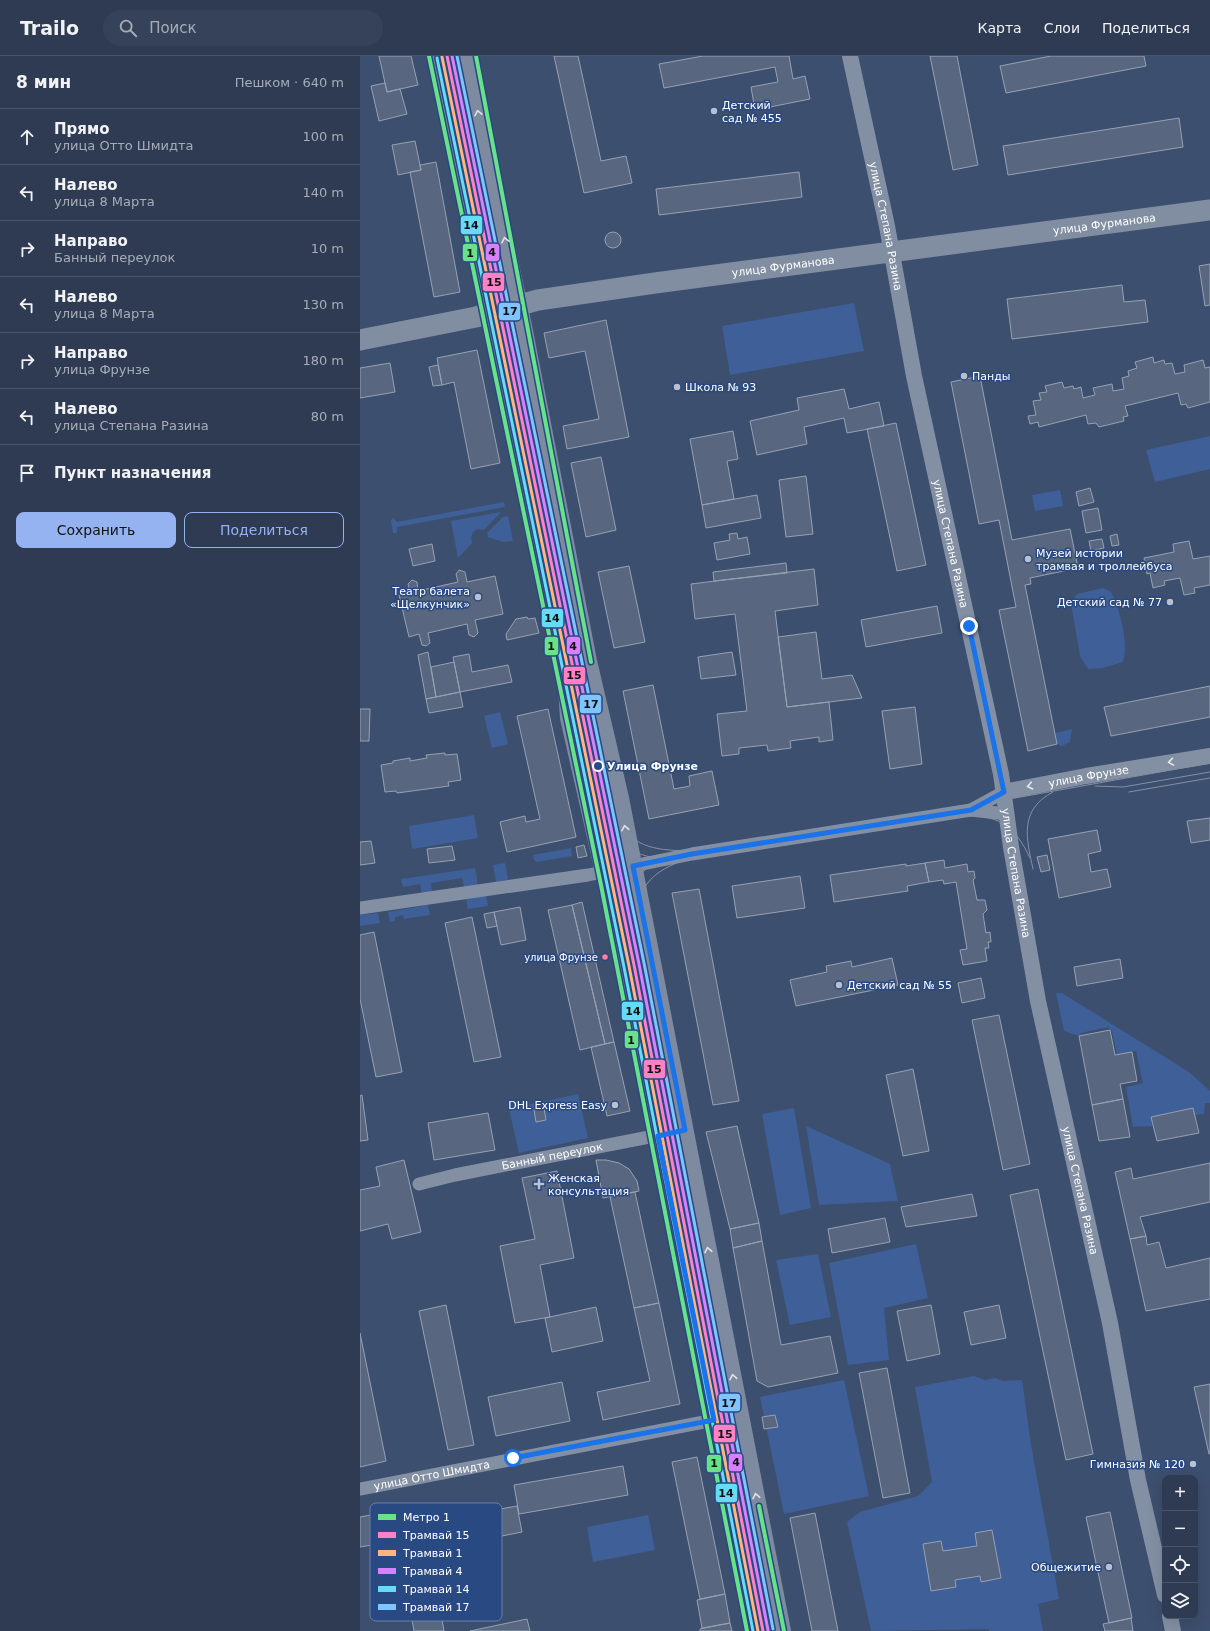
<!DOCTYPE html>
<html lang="ru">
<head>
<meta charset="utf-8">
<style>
  body { margin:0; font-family:"DejaVu Sans",sans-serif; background:#364259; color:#f1f3f6 }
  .controls { position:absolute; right:12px; bottom:12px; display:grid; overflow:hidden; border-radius:8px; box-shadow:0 4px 16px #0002 }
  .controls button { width:36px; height:36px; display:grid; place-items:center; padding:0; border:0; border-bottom:1px solid #495569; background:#2e3b52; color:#f1f3f6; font:20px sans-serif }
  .stop { position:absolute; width:12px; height:12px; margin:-9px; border:3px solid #1a73e8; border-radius:50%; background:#fff }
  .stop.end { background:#1a73e8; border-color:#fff; box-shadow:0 1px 4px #0008 }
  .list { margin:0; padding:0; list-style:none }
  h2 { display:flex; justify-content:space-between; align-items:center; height:52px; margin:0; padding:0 16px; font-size:17px }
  h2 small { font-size:13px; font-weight:400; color:#a7adb8 }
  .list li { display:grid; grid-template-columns:26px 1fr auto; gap:12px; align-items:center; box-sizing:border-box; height:56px; padding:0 16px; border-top:1px solid #495569 }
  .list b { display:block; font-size:15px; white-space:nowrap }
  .list p { margin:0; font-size:13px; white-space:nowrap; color:#a7adb8 }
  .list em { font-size:13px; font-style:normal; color:#a7adb8 }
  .actions { display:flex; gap:8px; padding:12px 16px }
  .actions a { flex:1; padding:9px 0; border:1px solid #95b2f1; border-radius:8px; text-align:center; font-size:14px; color:#95b2f1 }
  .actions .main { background:#95b2f1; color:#111 }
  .icon { flex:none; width:22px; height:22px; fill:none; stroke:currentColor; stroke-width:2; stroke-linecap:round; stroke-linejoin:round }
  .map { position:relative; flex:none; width:850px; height:1575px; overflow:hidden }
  header { display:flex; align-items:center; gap:24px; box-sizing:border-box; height:56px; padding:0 20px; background:#2e3b52; border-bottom:1px solid #495569 }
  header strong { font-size:19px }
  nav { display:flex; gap:22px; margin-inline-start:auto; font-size:14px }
  .search { width:280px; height:36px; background:#364259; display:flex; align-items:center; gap:10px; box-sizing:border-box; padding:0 14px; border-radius:22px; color:#a7adb8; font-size:15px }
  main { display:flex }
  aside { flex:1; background:#2e3b52 }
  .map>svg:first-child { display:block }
  .green { fill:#3e5f98 }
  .building { fill:#58677f; stroke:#96a1b3 }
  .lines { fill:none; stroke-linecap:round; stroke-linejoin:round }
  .minor { stroke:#8390a4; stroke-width:13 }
  .tertiary { stroke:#8390a4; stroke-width:16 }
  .secondary { stroke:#7e8aa0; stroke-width:18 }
  .primary { stroke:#818ea2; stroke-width:21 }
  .tram { stroke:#838fa4; stroke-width:1 }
  .tram-1-casing { stroke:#294982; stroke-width:6 }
  .tram-2-casing { stroke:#294982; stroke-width:6 }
  .tram-3-casing { stroke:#294982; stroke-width:6 }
  .tram-4-casing { stroke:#294982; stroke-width:6 }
  .tram-5-casing { stroke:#294982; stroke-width:6 }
  .tram-1 { stroke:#ff80c5; stroke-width:3 }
  .tram-2 { stroke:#ffb580; stroke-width:3 }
  .tram-3 { stroke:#d880ff; stroke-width:3 }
  .tram-4 { stroke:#66dbf5; stroke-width:3 }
  .tram-5 { stroke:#80c4ff; stroke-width:3 }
  .metro-1-casing { stroke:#294982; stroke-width:7 }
  .metro-1 { stroke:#67e288; stroke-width:4 }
  .oneway { stroke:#dfe2e7 }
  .oneway2 { stroke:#e6e9ed }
  .route { stroke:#1a73e8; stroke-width:5 }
  .poi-dot { fill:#bbc1cc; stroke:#294982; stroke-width:1.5 }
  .stop-dot { fill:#294982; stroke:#fff; stroke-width:2 }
  .bus-dot { fill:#ff8098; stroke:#294982; stroke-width:1.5 }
  .labels { text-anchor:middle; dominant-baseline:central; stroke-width:3; stroke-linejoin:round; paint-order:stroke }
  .bus-label { font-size:10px; fill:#fff; stroke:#294982; text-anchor:end }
  .poi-label { font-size:11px; fill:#fff; stroke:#294982; text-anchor:start }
  .street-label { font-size:11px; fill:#fff; stroke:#294982 }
  .stop-label { font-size:11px; font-weight:bold; fill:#fff; stroke:#294982; text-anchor:start }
  .key { fill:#294982; stroke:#6980a8; stroke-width:1 }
  .key-label { font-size:11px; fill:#fff }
  .line-badge { stroke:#294982; stroke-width:1.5 }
  .pale-badge-label { font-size:11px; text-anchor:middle; font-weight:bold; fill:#111 }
</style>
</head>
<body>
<header>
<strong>Trailo</strong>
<div class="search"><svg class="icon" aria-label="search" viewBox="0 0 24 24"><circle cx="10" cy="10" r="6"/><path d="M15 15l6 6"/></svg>Поиск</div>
<nav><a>Карта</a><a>Слои</a><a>Поделиться</a></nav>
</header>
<main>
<aside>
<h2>8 мин<small>Пешком · 640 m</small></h2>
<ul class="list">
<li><svg class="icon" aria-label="ahead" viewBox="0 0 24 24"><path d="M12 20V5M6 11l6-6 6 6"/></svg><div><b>Прямо</b><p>улица Отто Шмидта</p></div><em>100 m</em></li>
<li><svg class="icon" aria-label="left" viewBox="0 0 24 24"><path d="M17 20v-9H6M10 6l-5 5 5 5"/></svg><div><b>Налево</b><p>улица 8 Марта</p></div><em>140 m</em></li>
<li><svg class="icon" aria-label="right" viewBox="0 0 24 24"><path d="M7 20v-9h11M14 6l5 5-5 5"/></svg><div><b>Направо</b><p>Банный переулок</p></div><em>10 m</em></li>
<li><svg class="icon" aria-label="left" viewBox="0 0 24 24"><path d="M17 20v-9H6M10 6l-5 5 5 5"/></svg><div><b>Налево</b><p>улица 8 Марта</p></div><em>130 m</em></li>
<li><svg class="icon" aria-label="right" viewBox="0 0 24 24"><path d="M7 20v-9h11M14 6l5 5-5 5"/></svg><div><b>Направо</b><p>улица Фрунзе</p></div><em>180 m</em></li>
<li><svg class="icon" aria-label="left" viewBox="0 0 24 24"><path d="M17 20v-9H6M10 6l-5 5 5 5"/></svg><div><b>Налево</b><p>улица Степана Разина</p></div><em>80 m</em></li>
<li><svg class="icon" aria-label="arrive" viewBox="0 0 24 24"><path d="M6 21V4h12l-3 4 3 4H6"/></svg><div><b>Пункт назначения</b></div></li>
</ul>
<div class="actions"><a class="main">Сохранить</a><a>Поделиться</a></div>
</aside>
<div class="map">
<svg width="850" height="1575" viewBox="0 0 850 1575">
  <rect width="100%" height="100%" fill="#3d4f6e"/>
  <path class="green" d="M494,247L504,295L370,319L362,270Z
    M850,380V413L795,426L786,394Z
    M700,434L703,450L675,455L672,439Z
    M144,446L145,451L37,471V477H33L31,464L33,462L37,466Z
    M141,456L124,474L118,473L113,476L111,482L112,487L98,502L91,465Z
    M148,460L153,485L143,486L128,481L127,477L143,461Z
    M743,532L751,536C760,554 769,587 763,606L743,612L728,613L720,600L711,547L717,538Z
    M140,656L148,688L132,692L124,660Z
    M712,673L710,686L702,690L697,688L695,677Z
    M114,759L118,782L52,793L49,770Z
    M211,792L212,800L177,806L174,804L173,799Z
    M145,807L148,824L136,826L133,809Z
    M115,812L118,829L104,831L102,822L71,827L72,836L62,838L60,828L43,831L41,823Z
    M126,839L128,850L108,853L106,843Z
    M68,849L70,859L44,863L43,859L35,861V865L30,866L28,856Z
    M18,857L20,867L0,870V859Z
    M696,937H702L829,1016L850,1035V1047H845L844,1058L835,1059L833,1052L792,1061L793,1070L773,1071L766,1031L783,1027L776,995L757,999L752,975L748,971L721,977L719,980L704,975Z
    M218,1038L228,1082L159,1097L149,1053Z
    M434,1052L451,1152L420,1159L402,1058Z
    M446,1070L530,1108L538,1145L459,1149Z
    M556,1188L568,1242L524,1252L529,1304L488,1309L469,1207Z
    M458,1198L471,1261L430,1269L416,1204Z
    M614,1320L625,1324L635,1322L643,1325L662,1324L671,1389L699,1543L678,1548L683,1575H629V1573L511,1575L487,1466L500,1456L558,1440L572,1426L555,1331Z
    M484,1324L509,1440L424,1458L400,1341Z
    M288,1459L295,1494L233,1506L227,1471Z"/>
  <path class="building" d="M19,0H51L58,29L27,36Z
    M194,0H218L241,105L266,100L272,127L224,137Z
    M343,0H429L433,23L445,20L450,43L395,54L391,31L418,26L415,11L304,32L299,8Z
    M570,0H597L618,109L593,114Z
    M691,0H784L786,10L646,37L640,10Z
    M25,27L27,36L40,33L47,58L19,65L11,30Z
    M819,62L823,91L648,119L643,90Z
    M55,85L61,114L38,119L32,89Z
    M76,106L100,236L74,241L50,116L61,114L60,109Z
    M439,116L442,141L299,159L296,133Z
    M245 184a8 8 0 1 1 16 0a8 8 0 1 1-16 0Z
    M850,208V249L845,250L839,210Z
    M762,229L764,246L785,244L788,266L652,283L647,243Z
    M246,264L269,381L207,393L203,370L239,363L225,295L189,302L184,277Z
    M117,294L140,407L111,413L94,326L82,329L77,302Z
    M793,301L794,307L804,304L805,308L812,307L815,318L825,316L824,309L843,304L845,312L850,311V346L828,352L826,348L821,349L818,337L765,350L768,360L763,361L764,365L739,371L736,367L728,368L726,359L679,371L678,366L670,368L668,360L676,359L673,345L681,344L679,337L687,336L685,330L702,326L704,332L713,330L714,333L721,331L723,342L735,339L733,332L752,328L753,335L764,333L762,322L769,320L768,315L777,312L775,306Z
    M30,307L35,336L0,342V312Z
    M78,309L82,329L73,330L69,311Z
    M620,320L652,484L710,473L718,512L670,522L671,528L665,529L697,688L668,695L639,554L656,551L639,464L619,468L591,326Z
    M484,333L489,353L519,346L524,370L487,377L484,362L444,371L447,388L397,399L390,365L439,354L437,342Z
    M536,367L566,509L537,515L507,373Z
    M373,375L378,403L367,405L374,443L342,449L330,383Z
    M241,401L256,474L226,481L211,407Z
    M446,420L453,478L426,481L419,424Z
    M730,432L734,446L719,450L716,436Z
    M397,439L401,462L346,472L342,449Z
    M738,452L742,474L726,477L722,455Z
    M377,477L378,483L387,481L390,498L357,504L354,487L370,484L369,478Z
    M757,478L759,489L752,490L750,480Z
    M742,483L744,492L731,495L729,485Z
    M829,485L833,503L850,500V529L834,532L835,537L824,539L820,522L804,525L805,529L793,532L790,517L787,518L784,502L814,496L813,488Z
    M72,488L75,505L53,510L49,493Z
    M426,507L427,517L354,525L353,516Z
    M269,510L285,586L254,592L238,516Z
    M454,513L458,549L415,555L427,651L469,646L473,684L459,686V681L430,685L431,692L408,695L407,689L379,692V698L362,700L357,658L387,655L375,558L335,563L331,528Z
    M99,514L105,516L107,526L135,520L143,558L115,564L118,577L114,581L109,579L107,568L68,577L70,587L66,590L62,589L59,578L49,581L39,539L50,537L48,528L52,524L57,526L58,535L98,526L96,518Z
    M577,550L582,577L506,591L501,564Z
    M167,561L168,563L175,562L179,577L147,584L146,578L156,563Z
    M456,576L462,623L492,619L502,642L427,651L418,581Z
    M68,596L76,641L66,643L58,599Z
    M372,596L376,619L341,623L338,601Z
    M109,598L112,616L148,609L152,626L100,636L93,601Z
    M94,606L100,636L76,641L71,611Z
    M293,629L314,733L330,730L329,720L352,715L359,749L289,763L263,635Z
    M850,630V661L751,680L744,651Z
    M100,636L103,651L69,657L66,643Z
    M555,651L562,708L530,713L522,655Z
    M0,653H10L9,685H0Z
    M188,653L216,781L147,796L140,766L165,760L166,766L180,763L157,660Z
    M85,697V699L97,698L101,724L88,726L89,730L37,737L36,735L25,736L21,709L33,707V705L50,702V705L67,702L66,699Z
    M850,762V784L831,787L827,765Z
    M737,774L741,795L728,798L731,816L747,813L751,831L699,842L688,783Z
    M11,785L15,807L0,809V786Z
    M224,789L227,800L218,802L216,791Z
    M92,790L95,804L69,807L67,793Z
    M687,799L690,814L681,816L677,801Z
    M584,804L585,812L607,808L608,816L614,815L615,822L613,824L617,844H625L627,854L623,858L626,877L630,876L631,886H628L629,892H625L627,905L603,909L600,894L607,893L596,826L584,828L583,824L569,826L565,807Z
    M565,807L569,826L547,830L548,835L474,846L470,819L546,808V810Z
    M440,820L445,852L377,862L372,830Z
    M339,833L379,1045L353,1049L312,837Z
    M222,846L254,986L245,988L212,849Z
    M212,849L245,988L220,994L188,854Z
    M160,851L166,884L141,889L134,856Z
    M134,856L137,870L127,872L124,858Z
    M112,861L141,1001L114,1006L85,867Z
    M14,876L42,1016L16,1021L0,943V879Z
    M532,902L538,929L436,950L430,924L467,916L466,910L491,905L492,911Z
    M760,903L763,922L717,930L714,911Z
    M621,922L625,942L602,947L598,927Z
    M639,959L670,1108L643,1114L612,964Z
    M750,974L755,999L772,996L777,1025L760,1028L763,1043L732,1049L719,980Z
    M254,986L270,1055L247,1060L231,991Z
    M553,1013L569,1095L543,1100L526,1019Z
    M2,1039L8,1084L0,1085V1040Z
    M763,1043L770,1081L739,1085L732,1049Z
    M184,1052L186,1064L176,1066L174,1054Z
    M833,1052L839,1077L797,1085L791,1061Z
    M128,1057L135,1094L74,1104L68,1067Z
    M377,1070L399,1167L370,1173L346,1076Z
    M44,1104L61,1176L32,1183L28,1168L0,1175V1134L20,1130L16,1111Z
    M236,1104H246L259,1107L269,1113L277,1125L279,1135L243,1142Z
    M850,1107V1146L780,1161L786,1180L770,1183L755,1116L771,1112L773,1123Z
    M197,1115L214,1202L180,1209L190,1261L155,1267L140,1190L175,1183L162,1122Z
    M678,1133L733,1398L706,1404L650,1139Z
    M275,1136L299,1247L274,1252L250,1141Z
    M612,1138L617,1160L546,1171L541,1151Z
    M525,1162L530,1186L472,1197L468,1173Z
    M399,1167L402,1185L373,1192L370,1173Z
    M786,1180L787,1189L799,1186L806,1212L850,1202V1243L786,1255L770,1183Z
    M402,1185L421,1289L470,1280L478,1317L408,1331L397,1325L373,1192Z
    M299,1247L320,1348L243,1364L237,1336L290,1325L274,1252Z
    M86,1249L114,1389L88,1394L59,1255Z
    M571,1249L580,1298L547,1305L537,1255Z
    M639,1249L646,1282L611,1289L604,1256Z
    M236,1251L243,1285L192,1296L185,1262Z
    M0,1277L26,1405L0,1411Z
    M527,1312L550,1437L523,1442L499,1317Z
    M202,1326L210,1365L136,1380L128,1341Z
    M850,1328V1398H849L834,1331Z
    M415,1359L418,1371L404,1373L402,1361Z
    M337,1401L365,1538L340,1543L312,1406Z
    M263,1410L268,1439L159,1458L154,1429Z
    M157,1450L162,1476L21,1504L15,1475Z
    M750,1456L772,1562L749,1567L726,1461Z
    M455,1457L478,1575H452L430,1462Z
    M11,1459L18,1488L0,1491V1461Z
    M632,1474L641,1522L621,1526L620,1520L595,1524L596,1531L571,1535L563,1488L581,1485L583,1495L617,1490L615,1477Z
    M75,1523L84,1575H54L46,1528Z
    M365,1538L370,1567L342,1572L337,1544Z
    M771,1562L773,1575H745L743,1568Z
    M167,1563L170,1575H110Z
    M370,1567L372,1575H340V1573Z"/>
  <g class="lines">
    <g class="minor">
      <path d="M611,754L644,736"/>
      <path d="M0,852L228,819L332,798L611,754L646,758"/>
      <path id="s1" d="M59,1128L95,1119L325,1074"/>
      <path id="s2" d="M0,1433L380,1359"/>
    </g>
    <g class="tertiary">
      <path id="s3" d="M490,0L527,170L554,320L641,718L651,791L678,945L750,1267L778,1424L805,1539"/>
      <path id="s4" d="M644,736L726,720L850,700"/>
      <path d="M810,1560L813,1575"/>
    </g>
    <path class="secondary" d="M77,0L141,304L197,584L207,632L209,662L263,899L395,1575
      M106,0L164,275L228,605L260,742L422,1575"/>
    <path class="primary" id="s5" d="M0,284L116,261L178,244L295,227L850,154"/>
    <path class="tram" d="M735,730L763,731L850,716
      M769,736L850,722
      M250,757C273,791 290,794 329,795L644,744L850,707
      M243,760C259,787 269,799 302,803
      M673,813C666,781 659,754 693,736
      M267,878C266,834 272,810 319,798
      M275,878C275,833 288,815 331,802L600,760C637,758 654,768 670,802"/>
    <g class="tram-1-casing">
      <path id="tram-1" d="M87,0L274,909L403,1575"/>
    </g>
    <g class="tram-2-casing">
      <path id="tram-2" d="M82,1L269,910L398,1575"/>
    </g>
    <g class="tram-3-casing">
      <path id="tram-3" d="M92,0L279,908L408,1574"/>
    </g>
    <g class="tram-4-casing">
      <path id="tram-4" d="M77,2L264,911L393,1575"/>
    </g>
    <g class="tram-5-casing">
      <path id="tram-5" d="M97,0L284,907L413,1573"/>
    </g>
    <use href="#tram-1" class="tram-1"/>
    <use href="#tram-2" class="tram-2"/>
    <use href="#tram-3" class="tram-3"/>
    <use href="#tram-4" class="tram-4"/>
    <use href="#tram-5" class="tram-5"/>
    <g class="metro-1-casing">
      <path id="metro-1" d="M69,0L241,829L387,1575
        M116,0L231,606
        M399,1450L424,1575"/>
    </g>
    <use href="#metro-1" class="metro-1"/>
  </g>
  <defs><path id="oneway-chevron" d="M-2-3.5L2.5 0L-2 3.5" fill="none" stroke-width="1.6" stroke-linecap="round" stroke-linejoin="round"/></defs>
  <g class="oneway">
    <use href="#oneway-chevron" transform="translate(118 57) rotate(-102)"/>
    <use href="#oneway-chevron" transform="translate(145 184) rotate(-102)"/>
    <use href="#oneway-chevron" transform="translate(265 772) rotate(-100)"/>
    <use href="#oneway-chevron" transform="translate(348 1194) rotate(-101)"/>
    <use href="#oneway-chevron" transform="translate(373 1321) rotate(-101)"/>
    <use href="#oneway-chevron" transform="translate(396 1440) rotate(-101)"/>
  </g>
  <g class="oneway2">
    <use href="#oneway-chevron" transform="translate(811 706) rotate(171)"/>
    <use href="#oneway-chevron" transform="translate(670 730) rotate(168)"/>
  </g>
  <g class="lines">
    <path class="route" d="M153,1402L354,1364L298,1080L325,1074L273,810L332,798L611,754L644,736L609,570"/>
  </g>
  <g class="poi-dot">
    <circle cx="354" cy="55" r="4"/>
    <circle cx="604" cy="320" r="4"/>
    <circle cx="317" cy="331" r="4"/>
    <circle cx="668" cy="503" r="4"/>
    <circle cx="118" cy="541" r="4"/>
    <circle cx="810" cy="546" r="4"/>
    <circle cx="479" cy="929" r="4"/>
    <circle cx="255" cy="1049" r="4"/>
    <path d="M177 1122h4v4h4v4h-4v4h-4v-4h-4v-4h4z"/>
    <circle cx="833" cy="1408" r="4"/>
    <circle cx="749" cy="1511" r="4"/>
  </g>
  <circle class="stop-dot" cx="238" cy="710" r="5"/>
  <circle class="bus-dot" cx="245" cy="901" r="3.5"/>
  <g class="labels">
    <g class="bus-label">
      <text x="238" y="901">улица Фрунзе</text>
    </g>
    <g class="poi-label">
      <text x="362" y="49">Детский<tspan x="362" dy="13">сад № 455</tspan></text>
      <text x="612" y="320">Панды</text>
      <text x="325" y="331">Школа № 93</text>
      <text x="676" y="497">Музей истории<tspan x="676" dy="13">трамвая и троллейбуса</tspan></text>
      <text x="110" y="535" text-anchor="end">Театр балета<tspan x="110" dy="13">«Щелкунчик»</tspan></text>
      <text x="802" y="546" text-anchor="end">Детский сад № 77</text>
      <text x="487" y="929">Детский сад № 55</text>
      <text x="247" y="1049" text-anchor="end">DHL Express Easy</text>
      <text x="188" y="1122">Женская<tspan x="188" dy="13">консультация</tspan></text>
      <text x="825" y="1408" text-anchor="end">Гимназия № 120</text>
      <text x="741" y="1511" text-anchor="end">Общежитие</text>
    </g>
    <g class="street-label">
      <text stroke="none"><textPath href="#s5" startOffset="754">улица Фурманова</textPath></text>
      <text stroke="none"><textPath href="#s3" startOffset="174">улица Степана Разина</textPath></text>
      <text stroke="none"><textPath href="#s5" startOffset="430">улица Фурманова</textPath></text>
      <text stroke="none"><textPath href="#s3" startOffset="498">улица Степана Разина</textPath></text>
      <text stroke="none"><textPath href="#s4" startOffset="86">улица Фрунзе</textPath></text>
      <text stroke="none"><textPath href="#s3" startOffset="834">улица Степана Разина</textPath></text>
      <text stroke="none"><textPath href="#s1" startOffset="136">Банный переулок</textPath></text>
      <text stroke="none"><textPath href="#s3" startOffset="1158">улица Степана Разина</textPath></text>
      <text stroke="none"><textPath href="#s2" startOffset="73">улица Отто Шмидта</textPath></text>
    </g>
    <g class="stop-label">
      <text x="247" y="710">Улица Фрунзе</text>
    </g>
  </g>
  <rect x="10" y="1447" width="132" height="118" rx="6" class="key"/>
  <rect x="18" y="1458" width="18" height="6" fill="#67e288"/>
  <rect x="18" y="1476" width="18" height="6" fill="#ff80c5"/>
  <rect x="18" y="1494" width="18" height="6" fill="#ffb580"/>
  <rect x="18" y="1512" width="18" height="6" fill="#d880ff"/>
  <rect x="18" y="1530" width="18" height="6" fill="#66dbf5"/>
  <rect x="18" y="1548" width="18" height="6" fill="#80c4ff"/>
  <g class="key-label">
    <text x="43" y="1465">Метро 1</text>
    <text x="43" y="1483">Трамвай 15</text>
    <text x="43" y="1501">Трамвай 1</text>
    <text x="43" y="1519">Трамвай 4</text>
    <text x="43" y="1537">Трамвай 14</text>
    <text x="43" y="1555">Трамвай 17</text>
  </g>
  <g class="line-badge">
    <rect x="100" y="159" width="23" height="20" rx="4" fill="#66dbf5"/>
    <rect x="125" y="187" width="15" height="19" rx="4" fill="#d880ff"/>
    <rect x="102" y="187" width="16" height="19" rx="4" fill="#67e288"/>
    <rect x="122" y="216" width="23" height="20" rx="4" fill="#ff80c5"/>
    <rect x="138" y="246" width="23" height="19" rx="4" fill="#80c4ff"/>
    <rect x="181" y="552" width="23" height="20" rx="4" fill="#66dbf5"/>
    <rect x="206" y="580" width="15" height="19" rx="4" fill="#d880ff"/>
    <rect x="184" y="580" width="15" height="20" rx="4" fill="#67e288"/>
    <rect x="203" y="610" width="23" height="19" rx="4" fill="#ff80c5"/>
    <rect x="219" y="638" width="23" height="20" rx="4" fill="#80c4ff"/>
    <rect x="261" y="945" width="23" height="20" rx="4" fill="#66dbf5"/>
    <rect x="264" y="974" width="15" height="19" rx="4" fill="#67e288"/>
    <rect x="283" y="1003" width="23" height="20" rx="4" fill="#ff80c5"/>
    <rect x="358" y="1337" width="23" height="19" rx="4" fill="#80c4ff"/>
    <rect x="353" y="1368" width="23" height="19" rx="4" fill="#ff80c5"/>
    <rect x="368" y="1397" width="15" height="19" rx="4" fill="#d880ff"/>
    <rect x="346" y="1398" width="16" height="19" rx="4" fill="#67e288"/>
    <rect x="355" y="1427" width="23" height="20" rx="4" fill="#66dbf5"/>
  </g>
  <g class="pale-badge-label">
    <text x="111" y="173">14</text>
    <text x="132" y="200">4</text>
    <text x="110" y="201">1</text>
    <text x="134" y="230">15</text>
    <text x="150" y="259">17</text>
    <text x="192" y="566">14</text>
    <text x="213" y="594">4</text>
    <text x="191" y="594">1</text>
    <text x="214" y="623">15</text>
    <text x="231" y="652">17</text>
    <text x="273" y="959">14</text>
    <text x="271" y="988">1</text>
    <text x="294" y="1017">15</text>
    <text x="369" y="1351">17</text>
    <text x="365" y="1382">15</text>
    <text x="376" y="1410">4</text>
    <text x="354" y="1411">1</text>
    <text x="366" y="1441">14</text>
  </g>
</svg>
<div class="controls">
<button>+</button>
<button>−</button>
<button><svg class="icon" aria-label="locate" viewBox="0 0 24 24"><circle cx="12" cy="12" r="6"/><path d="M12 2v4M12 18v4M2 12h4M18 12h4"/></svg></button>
<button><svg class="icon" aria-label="layers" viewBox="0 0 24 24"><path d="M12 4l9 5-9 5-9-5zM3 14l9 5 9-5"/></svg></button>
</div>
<div class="stop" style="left:153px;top:1402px"></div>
<div class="stop end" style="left:609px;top:570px"></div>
</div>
</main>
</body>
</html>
